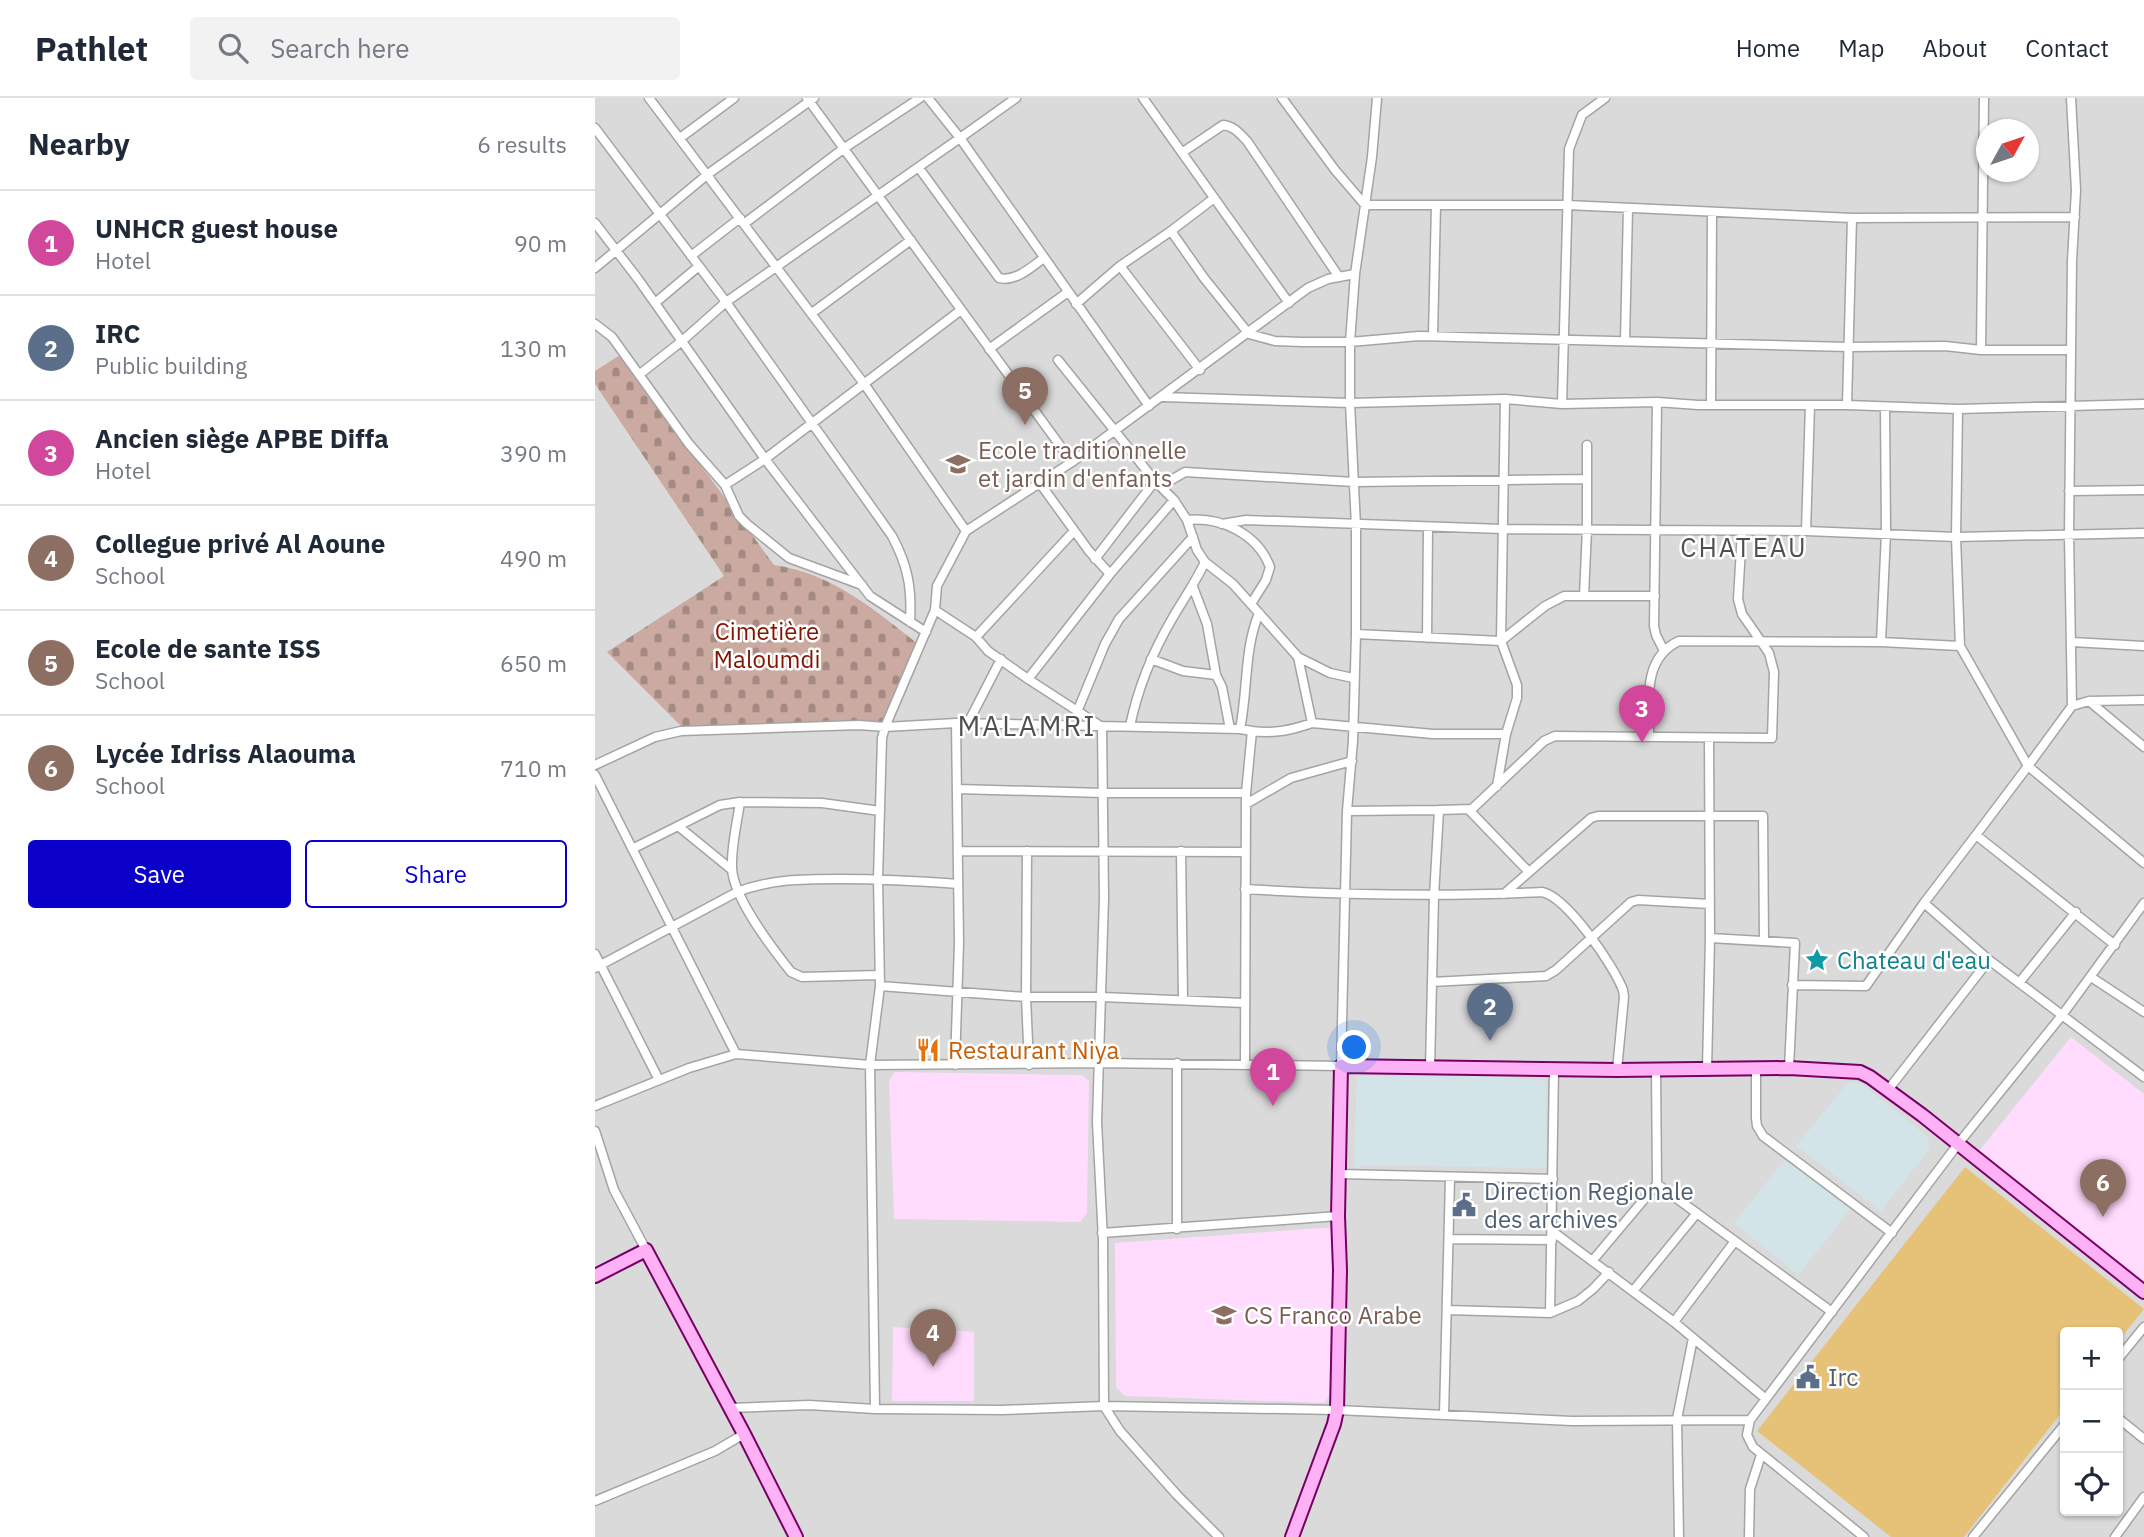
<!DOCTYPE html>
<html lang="en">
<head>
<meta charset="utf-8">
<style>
  body { margin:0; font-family:"IBM Plex Sans",sans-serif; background:#f2f2f3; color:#1f2937 }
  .controls { position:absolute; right:21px; bottom:21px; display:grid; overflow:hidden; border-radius:7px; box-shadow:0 2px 5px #0004 }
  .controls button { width:63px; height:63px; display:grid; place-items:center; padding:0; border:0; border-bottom:2px solid #e0e1e3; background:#fff; color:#1f2937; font:35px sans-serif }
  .compass { position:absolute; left:1381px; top:21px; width:63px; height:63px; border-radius:50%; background:#fff; box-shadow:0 2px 5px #0004; rotate:50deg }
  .you { position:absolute; left:760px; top:950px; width:24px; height:24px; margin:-18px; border:5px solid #fff; border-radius:50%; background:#1a73e8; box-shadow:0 0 0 10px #1a73e833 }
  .badge { display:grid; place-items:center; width:46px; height:46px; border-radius:50%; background:#0b00ca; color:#fff; font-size:23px; font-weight:700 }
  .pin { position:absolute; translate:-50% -58px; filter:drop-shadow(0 2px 4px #0008) }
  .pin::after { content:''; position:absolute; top:37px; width:24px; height:21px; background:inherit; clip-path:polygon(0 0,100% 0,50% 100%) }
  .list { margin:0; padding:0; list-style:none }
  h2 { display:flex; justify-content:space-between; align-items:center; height:91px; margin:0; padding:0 28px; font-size:30px }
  h2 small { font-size:23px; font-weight:400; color:#747a83 }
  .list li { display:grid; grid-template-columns:46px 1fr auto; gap:21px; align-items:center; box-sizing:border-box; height:105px; padding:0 28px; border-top:2px solid #e0e1e3 }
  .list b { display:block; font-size:26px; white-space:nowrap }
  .list p { margin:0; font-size:23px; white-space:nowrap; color:#747a83 }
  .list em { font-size:23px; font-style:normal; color:#747a83 }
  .actions { display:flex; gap:14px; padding:21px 28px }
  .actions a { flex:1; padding:16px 0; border:2px solid #0b00ca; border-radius:7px; text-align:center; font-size:24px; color:#0b00ca }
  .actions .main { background:#0b00ca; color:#fff }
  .icon { flex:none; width:38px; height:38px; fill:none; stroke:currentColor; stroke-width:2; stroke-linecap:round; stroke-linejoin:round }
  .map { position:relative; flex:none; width:1549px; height:1439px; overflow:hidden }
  header { display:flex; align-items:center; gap:42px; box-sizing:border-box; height:98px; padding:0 35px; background:#fff; border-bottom:2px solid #e0e1e3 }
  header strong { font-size:33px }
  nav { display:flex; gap:38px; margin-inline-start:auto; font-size:24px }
  .search { width:490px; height:63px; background:#f2f2f3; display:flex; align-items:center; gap:18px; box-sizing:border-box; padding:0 24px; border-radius:7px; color:#747a83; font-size:26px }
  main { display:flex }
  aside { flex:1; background:#fff }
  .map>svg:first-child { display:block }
  .residential { fill:#dadadb; fill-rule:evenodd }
  .industrial { fill:#d3e4e9 }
  .education { fill:#ffdbfd }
  .cemetery { fill:url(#cemetery-stones) }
  .pitch { fill:#e6c279 }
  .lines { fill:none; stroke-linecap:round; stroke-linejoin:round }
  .street-casing { stroke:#a4a4a4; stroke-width:11 }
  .secondary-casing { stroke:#780064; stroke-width:16 }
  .street { stroke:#fff; stroke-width:8 }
  .secondary { stroke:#ffb1f6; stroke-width:12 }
  .labels { text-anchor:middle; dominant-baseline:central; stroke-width:5; stroke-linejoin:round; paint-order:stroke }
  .education-label { font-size:24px; fill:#785e54; stroke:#fff; text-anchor:start }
  .park-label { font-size:24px; fill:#841402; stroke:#fff }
  .culture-label { font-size:24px; fill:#0d838f; stroke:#fff; text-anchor:start }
  .food-label { font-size:24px; fill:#c56008; stroke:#fff; text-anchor:start }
  .service-label { font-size:24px; fill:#4e5e75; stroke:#fff; text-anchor:start }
  .neighbourhood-label { font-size:26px; letter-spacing:2px; fill:#505050; stroke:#fff }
  .quarter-label { font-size:28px; letter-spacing:2px; fill:#505050; stroke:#fff }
</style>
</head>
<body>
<header>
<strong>Pathlet</strong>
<div class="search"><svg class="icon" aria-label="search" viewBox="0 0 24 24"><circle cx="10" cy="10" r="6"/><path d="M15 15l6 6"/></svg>Search here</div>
<nav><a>Home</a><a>Map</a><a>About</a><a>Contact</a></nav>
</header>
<main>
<aside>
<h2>Nearby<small>6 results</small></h2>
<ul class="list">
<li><span class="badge" style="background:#d1479c">1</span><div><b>UNHCR guest house</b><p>Hotel</p></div><em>90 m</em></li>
<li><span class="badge" style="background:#5c6f8a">2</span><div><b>IRC</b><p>Public building</p></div><em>130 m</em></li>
<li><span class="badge" style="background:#d1479c">3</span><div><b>Ancien siège APBE Diffa</b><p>Hotel</p></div><em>390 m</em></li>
<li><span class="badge" style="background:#8d6e63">4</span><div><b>Collegue privé Al Aoune</b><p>School</p></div><em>490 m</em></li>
<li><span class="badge" style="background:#8d6e63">5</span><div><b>Ecole de sante ISS</b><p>School</p></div><em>650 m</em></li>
<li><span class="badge" style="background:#8d6e63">6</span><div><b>Lycée Idriss Alaouma</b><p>School</p></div><em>710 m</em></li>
</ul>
<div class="actions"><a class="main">Save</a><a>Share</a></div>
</aside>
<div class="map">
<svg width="1549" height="1439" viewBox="0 0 1549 1439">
  <defs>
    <pattern id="cemetery-stones" width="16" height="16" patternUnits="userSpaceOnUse" patternTransform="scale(1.75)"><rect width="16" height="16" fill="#caaaa1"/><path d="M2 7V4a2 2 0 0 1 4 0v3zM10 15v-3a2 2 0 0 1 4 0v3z" fill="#a38a83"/></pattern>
  </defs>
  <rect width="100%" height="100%" fill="#ece2ef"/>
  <path class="residential" d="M0,0H1549V1439H0ZM1392,32H1434V74H1392ZM1470,1234H1523V1413H1470Z"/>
  <path class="industrial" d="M769,978L907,979L951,983V1070L772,1067L759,1071L762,979Z
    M1253,985H1265L1333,1039L1334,1051L1286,1113L1201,1048Z
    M1192,1059L1257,1109L1203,1177L1139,1125Z"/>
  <path class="education" d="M1476,939L1549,996V1184L1384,1053Z
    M300,974L487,977L494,983L492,1115L485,1124L299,1121L294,982Z
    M740,1129L736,1296L729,1305L530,1298L521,1289L520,1145Z
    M298,1229L379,1234V1303H297Z"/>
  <path class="cemetery" d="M25,257L179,467C240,476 280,513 327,549L289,625L87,629L12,554L129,478L0,286V273Z"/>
  <path class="pitch" d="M1370,1069L1549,1211L1523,1244V1234H1470V1310L1369,1439H1296L1162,1333Z"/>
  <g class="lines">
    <g class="street-casing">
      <path id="street" d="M54,0L270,287L371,433
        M212,0L477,364
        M333,0L365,40L421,0
        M548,0L694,205
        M687,0L740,72L770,107H972L1257,120L1480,119
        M1476,0L1481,92L1477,163L1474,437L1477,608
        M0,30L131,204L297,438C313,468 317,490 315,524
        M85,40L139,0
        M588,54L628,27C639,28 645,36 652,43L744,179
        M324,70L404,180C421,184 436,169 449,160
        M618,101L576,133L609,180L654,236L680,243L707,244H755L824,238L1254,249L1350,248L1386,252H1476
        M0,125L43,181L170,361L275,498L331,534
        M150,125L248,51L325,0
        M96,158L145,120
        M525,168L605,272
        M0,170L113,76L219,0
        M60,205L104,168
        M481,206L525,168L576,133
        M217,215L316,142
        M0,226L17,239L94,346L130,387L144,418L152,426L194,460L267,487
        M838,238L841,107
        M1030,243L1033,110
        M394,251L473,194
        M1386,252L1389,0
        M463,262L560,383L579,402L592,422L602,452L610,464L638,486L703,559L735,575L758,580
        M45,276L87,243L131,204L365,40L554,308
        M567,299L755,305L910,301L967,306L1062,304L1103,307H1252L1363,311L1549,306
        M1062,304L1059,528L1061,537L1069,553
        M967,306L974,51L987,17L1010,0
        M1116,307L1117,114
        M1252,307L1257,120
        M1363,311L1361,439L1365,548L1433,668L1381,737
        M444,384L494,453L515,476
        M130,387L170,361L366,212
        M566,388L590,374L759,384L992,381
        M1474,393L1549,392
        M592,422C626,419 662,435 675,469L671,482L656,506
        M627,426L651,422L907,431L1211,433L1361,439L1549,435
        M1211,433L1215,307
        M500,461L560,383
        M598,489L612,526L621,577L627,589L635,631
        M989,498L992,431V347
        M340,512L381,539L393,553L433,581L504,627
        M761,536L906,543L950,508L969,498H1060
        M381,539L479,433
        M832,540L833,429
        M1286,544L1291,435L1290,309
        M1477,544L1549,548
        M703,559L717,625
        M556,561L588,573L621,577
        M433,581L515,476L579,402
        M1549,602L1494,603L1477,608L1433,668L1549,765
        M1494,603L1549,649
        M482,614L510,546L524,521L598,439
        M373,625L406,561
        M507,628L509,800L502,1024L508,1142L509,1308L525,1333L582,1397L624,1439
        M535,628C543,590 557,555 577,521C588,502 600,485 610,464
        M657,633C679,636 697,632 717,625L838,636H911
        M1054,637C1054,604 1047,560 1084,543L1286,544L1365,548
        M1114,641L1115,840
        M0,667L60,639L86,633L264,627L290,629L361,625L645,631
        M0,677L141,956
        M902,688L911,636L922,600V587L906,543L910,301
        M363,691L508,695H651
        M145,704C142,726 136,748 137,770C138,800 177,850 196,874L207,879L284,877
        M651,706L696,680L757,663
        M874,712L934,774
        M752,713L844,712
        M83,728L137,772
        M37,751L125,707L145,704L227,705L285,713
        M364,753L650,754
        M432,753L431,899L434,967
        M586,753L588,902
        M650,791C750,797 848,799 947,794C972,799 1019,868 1028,892L1029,899L1022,972
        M909,796L996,720L1003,718H1168L1169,842
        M1329,805L1394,862L1549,979
        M0,856L64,982
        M0,870L142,794C176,781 207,781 244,781C284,781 323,783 363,786
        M1496,879L1549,914
        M837,884L951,878L961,872L1036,804L1043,802L1115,806
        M1424,885L1481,814
        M1197,887L1271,888L1329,805L1381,737L1520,847
        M285,888L431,899H507L649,905
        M650,966L651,695L657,633L645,631C653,592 649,551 664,515
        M360,967L364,845L361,625
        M835,970L839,798L844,712L877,711L949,643L960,638L1177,640L1179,574L1174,555L1147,516L1143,501L1147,433
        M1112,972L1115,840L1200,845L1194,970
        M1161,972V1020L1162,1028L1168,1038L1297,1135
        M1293,992L1394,862
        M0,1008L94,970L141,956L275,967L504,965L746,968L752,713L758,643L761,536V428L755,305V244L760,176L777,59L782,0
        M0,1033L19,1092L51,1152
        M744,1076L958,1081
        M1062,1086L1237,1214
        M582,1131V965
        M957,1133L1079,1224L1171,1301
        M507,1135L743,1118
        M854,1141L957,1142
        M998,1162L1062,1086L1061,971
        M1038,1193L1102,1115
        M852,1212L955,1215L983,1203L998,1191L1014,1174
        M955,1215L959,971
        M1079,1224L1140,1143
        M1523,1261L1549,1229
        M135,1310L214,1307L280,1311L275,967L285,888L283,781L287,640L290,629L340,512L342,488L371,433L477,364L713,190L733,181L760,176
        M280,1311L407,1312L509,1308L742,1312L977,1323L1155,1322
        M849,1317L855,1080
        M1523,1320L1549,1341
        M0,1403L120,1353L149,1336
        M1084,1439L1082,1321L1098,1240
        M1154,1439L1155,1391L1166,1357
        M1269,1439L1158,1349L1152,1337L1155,1322L1363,1046L1468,916L1549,805
        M1378,1439L1470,1326
        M1520,1439L1549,1399"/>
    </g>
    <g class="secondary-casing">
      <path id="secondary" d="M0,1178L51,1152L149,1336L201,1439
        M697,1439L739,1326L742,1312L745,1172L743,1118L746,968L1022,972L1194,970L1265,974L1275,979L1327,1017L1549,1194"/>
    </g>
    <use href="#street" class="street"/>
    <use href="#secondary" class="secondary"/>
  </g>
  <defs>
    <g id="school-bare" transform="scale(1.89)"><path d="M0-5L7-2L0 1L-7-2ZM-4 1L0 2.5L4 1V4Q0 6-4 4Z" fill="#8d6e63" stroke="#fff" stroke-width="2.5" paint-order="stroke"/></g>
    <g id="sight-bare" transform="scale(1.89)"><path d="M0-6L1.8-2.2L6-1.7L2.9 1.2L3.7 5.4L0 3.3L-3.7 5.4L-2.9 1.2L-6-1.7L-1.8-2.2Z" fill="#0f9aa8" stroke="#fff" stroke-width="2.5" paint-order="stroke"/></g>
    <g id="restaurant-bare" transform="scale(1.89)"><path d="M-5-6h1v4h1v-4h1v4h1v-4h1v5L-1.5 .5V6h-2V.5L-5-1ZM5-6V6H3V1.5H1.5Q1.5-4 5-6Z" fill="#e8710a" stroke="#fff" stroke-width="2.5" paint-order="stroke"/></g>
    <g id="civic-bare" transform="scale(1.89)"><path d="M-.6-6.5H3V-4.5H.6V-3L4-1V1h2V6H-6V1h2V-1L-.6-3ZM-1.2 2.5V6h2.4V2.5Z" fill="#5c6f8a" stroke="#fff" stroke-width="2.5" paint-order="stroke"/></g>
  </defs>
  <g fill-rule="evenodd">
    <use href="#school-bare" x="363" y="366"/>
    <use href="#sight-bare" x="1222" y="862"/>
    <use href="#restaurant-bare" x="333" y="952"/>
    <use href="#civic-bare" x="869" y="1107"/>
    <use href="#school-bare" x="629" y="1217"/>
    <use href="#civic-bare" x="1213" y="1279"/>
  </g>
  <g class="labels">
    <g class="education-label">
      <text x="383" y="352">Ecole traditionnelle<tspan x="383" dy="28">et jardin d'enfants</tspan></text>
      <text x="649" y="1217">CS Franco Arabe</text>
    </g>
    <g class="park-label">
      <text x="172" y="533">Cimetière<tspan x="172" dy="28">Maloumdi</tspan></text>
    </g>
    <g class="culture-label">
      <text x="1242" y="862">Chateau d'eau</text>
    </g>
    <g class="food-label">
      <text x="353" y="952">Restaurant Niya</text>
    </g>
    <g class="service-label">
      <text x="889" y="1093">Direction Regionale<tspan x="889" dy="28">des archives</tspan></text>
      <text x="1233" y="1279">Irc</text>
    </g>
    <g class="neighbourhood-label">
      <text x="1149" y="449">CHATEAU</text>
    </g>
    <g class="quarter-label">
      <text x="432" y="627">MALAMRI</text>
    </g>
  </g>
</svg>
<div class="controls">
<button>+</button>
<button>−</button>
<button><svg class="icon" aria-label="locate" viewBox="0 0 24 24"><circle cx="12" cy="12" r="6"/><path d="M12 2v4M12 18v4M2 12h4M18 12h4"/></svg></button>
</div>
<svg class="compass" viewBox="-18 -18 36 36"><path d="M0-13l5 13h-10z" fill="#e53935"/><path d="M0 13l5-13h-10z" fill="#747a83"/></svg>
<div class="you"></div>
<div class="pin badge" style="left:678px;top:1008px;background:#d1479c">1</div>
<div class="pin badge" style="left:895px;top:943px;background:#5c6f8a">2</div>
<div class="pin badge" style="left:1047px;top:645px;background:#d1479c">3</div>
<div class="pin badge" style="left:338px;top:1269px;background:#8d6e63">4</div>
<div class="pin badge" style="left:430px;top:327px;background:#8d6e63">5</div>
<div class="pin badge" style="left:1508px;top:1119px;background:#8d6e63">6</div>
</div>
</main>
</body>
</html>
